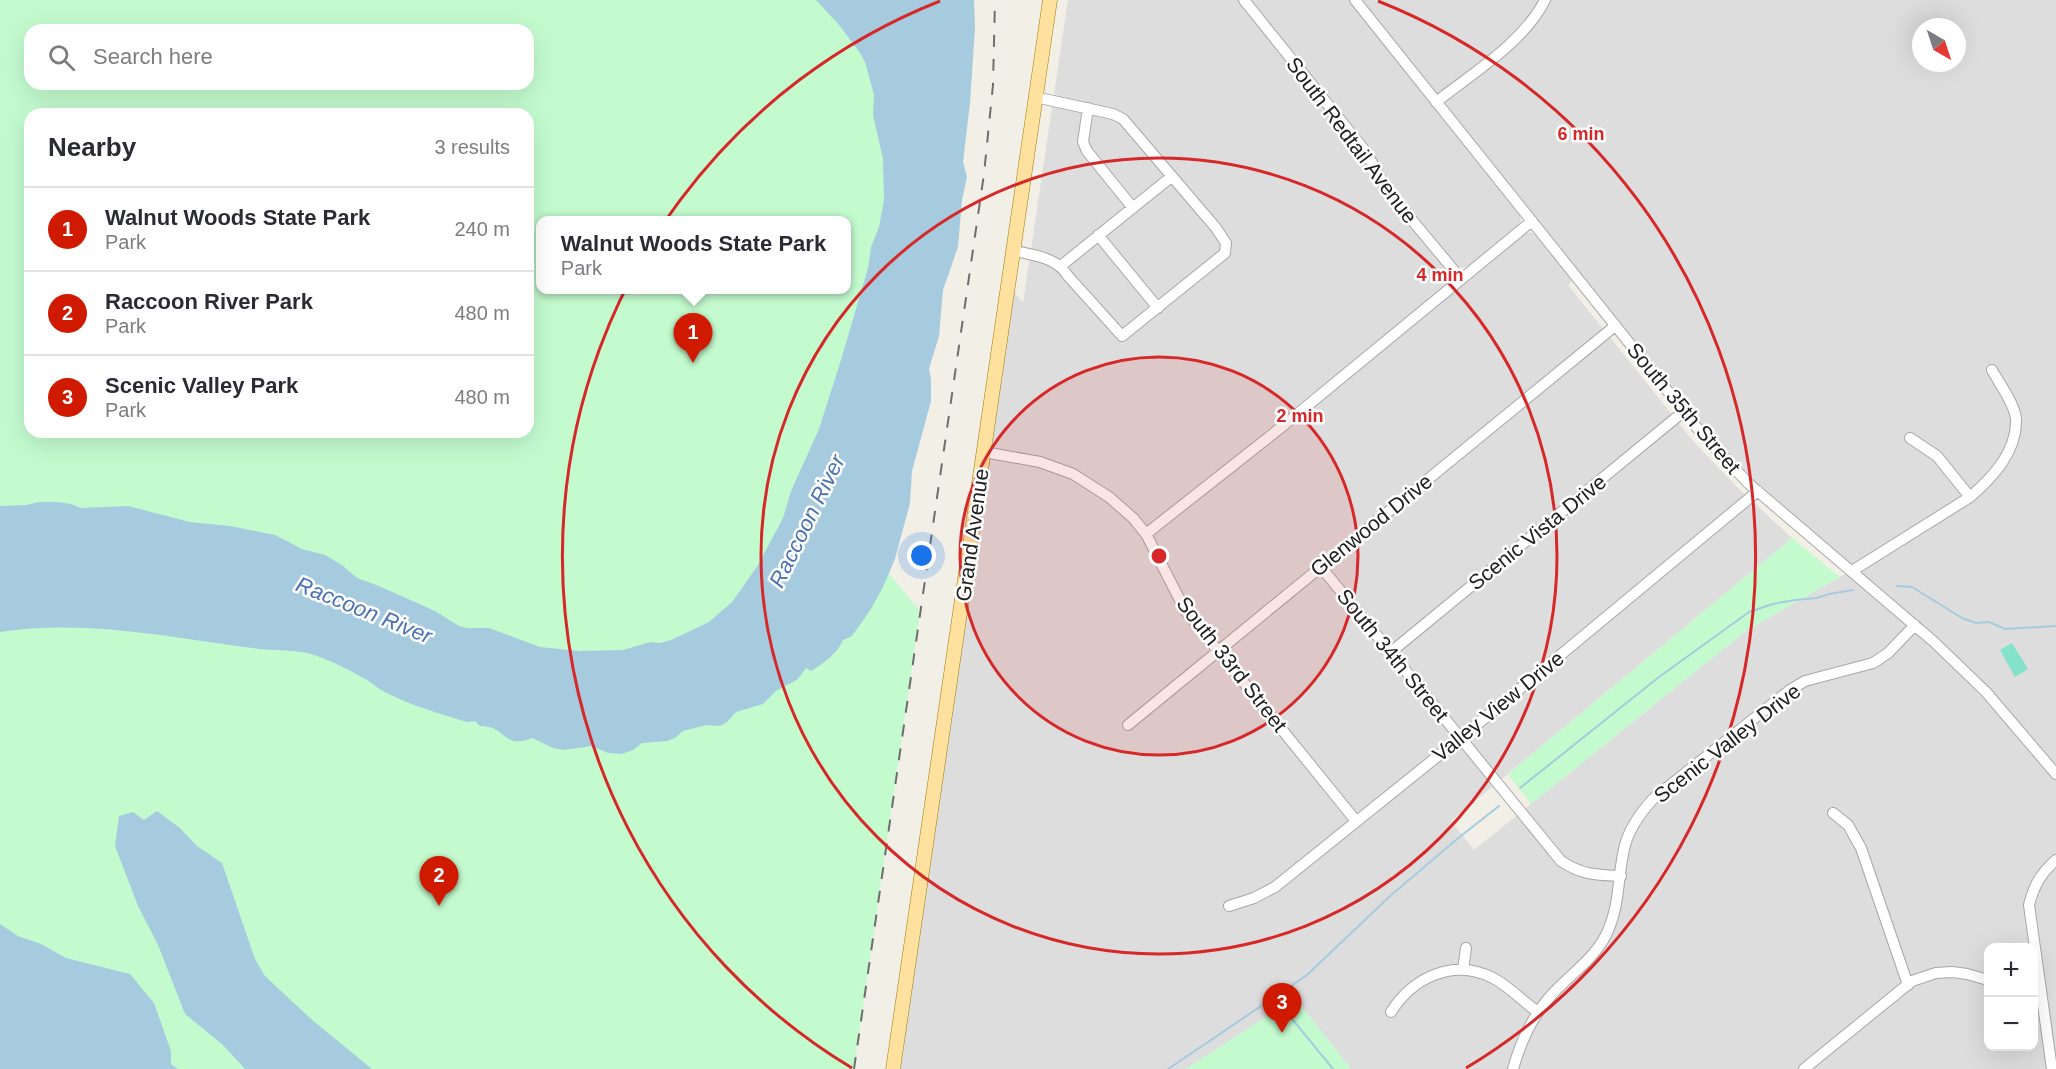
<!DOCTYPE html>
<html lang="en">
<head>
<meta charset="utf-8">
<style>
  body { margin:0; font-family:Helvetica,sans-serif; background:#f7f7f7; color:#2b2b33 }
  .controls { position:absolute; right:18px; bottom:18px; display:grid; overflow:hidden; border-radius:12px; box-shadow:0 6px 24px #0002 }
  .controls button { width:54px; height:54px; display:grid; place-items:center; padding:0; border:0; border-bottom:2px solid #e1e1e2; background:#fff; color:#2b2b33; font:30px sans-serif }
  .compass { position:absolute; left:1912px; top:18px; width:54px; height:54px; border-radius:50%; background:#fff; box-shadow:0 6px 24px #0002; rotate:141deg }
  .you { position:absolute; left:922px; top:556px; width:21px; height:21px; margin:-15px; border:4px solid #fff; border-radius:50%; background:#1a73e8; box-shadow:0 0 0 9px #1a73e833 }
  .badge { display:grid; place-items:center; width:39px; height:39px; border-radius:50%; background:#d01a00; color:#fff; font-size:20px; font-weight:700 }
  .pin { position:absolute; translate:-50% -50px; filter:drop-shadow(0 2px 3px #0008) }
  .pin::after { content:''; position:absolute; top:32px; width:21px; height:18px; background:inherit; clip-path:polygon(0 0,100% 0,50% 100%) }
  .popup { position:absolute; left:536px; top:216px; width:315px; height:78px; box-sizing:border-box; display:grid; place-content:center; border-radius:12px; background:#fff; filter:drop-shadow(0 2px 4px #0005); font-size:20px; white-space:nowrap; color:#7c7c81 }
  .popup b { font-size:22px; color:#2b2b33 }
  .popup::after { content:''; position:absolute; left:50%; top:100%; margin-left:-12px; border:12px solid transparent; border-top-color:#fff }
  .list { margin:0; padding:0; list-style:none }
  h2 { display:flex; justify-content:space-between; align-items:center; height:78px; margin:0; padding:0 24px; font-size:26px }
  h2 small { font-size:20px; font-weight:400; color:#7c7c81 }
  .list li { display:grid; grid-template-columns:39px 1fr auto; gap:18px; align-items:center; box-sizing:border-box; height:84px; padding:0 24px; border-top:2px solid #e1e1e2 }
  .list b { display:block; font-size:22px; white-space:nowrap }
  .list p { margin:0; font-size:20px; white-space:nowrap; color:#7c7c81 }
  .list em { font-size:20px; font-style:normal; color:#7c7c81 }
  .icon { flex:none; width:33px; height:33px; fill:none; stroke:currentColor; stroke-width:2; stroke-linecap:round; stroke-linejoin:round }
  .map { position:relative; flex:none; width:2056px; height:1069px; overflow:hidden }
  .search { position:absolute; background:#fff; box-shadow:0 6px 24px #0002; left:24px; top:24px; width:510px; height:66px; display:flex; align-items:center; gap:15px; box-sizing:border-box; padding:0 21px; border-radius:18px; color:#7c7c81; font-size:22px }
  .panel { position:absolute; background:#fff; box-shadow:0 6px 24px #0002; left:24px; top:108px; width:510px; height:330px; border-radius:18px }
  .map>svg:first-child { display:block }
  .residential { fill:#dedddd; fill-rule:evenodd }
  .park { fill:#c3fbcf; fill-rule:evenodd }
  .pitch { fill:#83e2c9 }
  .water { fill:#a6cbdf }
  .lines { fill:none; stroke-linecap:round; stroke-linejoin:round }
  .stream { stroke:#a6cbdf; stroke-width:2 }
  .minor-casing { stroke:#a7a7a7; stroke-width:12 }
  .major-casing { stroke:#9c7c00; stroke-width:15 }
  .minor { stroke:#fff; stroke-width:10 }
  .major { stroke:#fee19e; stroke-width:14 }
  .rail { stroke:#6e6e6e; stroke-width:2; stroke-dasharray:12 12; stroke-linecap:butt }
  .ring { fill:none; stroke:#d62828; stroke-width:3 }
  .labels { text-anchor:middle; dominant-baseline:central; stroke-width:5; stroke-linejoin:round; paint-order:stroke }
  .street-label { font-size:21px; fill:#202020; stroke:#fff }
  .water-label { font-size:22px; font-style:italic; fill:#4971b4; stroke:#fff }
  .centre { fill:#d62828; stroke:#fff; stroke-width:3 }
  .ring-label { font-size:18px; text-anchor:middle; font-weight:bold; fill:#d62828; stroke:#fff; stroke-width:5; stroke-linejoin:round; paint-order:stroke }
</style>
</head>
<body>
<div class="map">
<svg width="2056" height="1069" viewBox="0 0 2056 1069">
  <rect width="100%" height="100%" fill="#f1efe6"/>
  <path class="residential" d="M1068,0H1240L1360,152L1450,276L1447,284L1183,499L1189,507L1276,438L1524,234L1531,232L1537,236L1573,280L1568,285L1693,441L1739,489L1792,538L1451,821L1474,850L1747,630L1847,573L1902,618L1955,668L2009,727L1986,692L1748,483L1702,434L1362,0H2056V1069H1351L1295,998L1186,1069H893L1008,284L1023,303ZM1921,27H1957V63H1921ZM1988,948H2034V1046H1988Z
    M1252,0H1352L1519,213L1521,220L1519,225L1469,266L1462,268L1457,266L1397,194L1370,148Z"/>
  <path class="park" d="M0,0H879L918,101L813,503L696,650L631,676L0,538ZM30,30H528V84H30ZM30,114H528V432H30ZM540,220H846V290H540Z
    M1792,538L1840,577L1747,630L1531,804L1508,774Z
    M866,546L920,611L854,1069H0V589L145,585L522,726Z
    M1295,998L1351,1069H1186Z"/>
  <path class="pitch" d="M2012,643L2028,669L2015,677L2000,650Z"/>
  <path class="water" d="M816,0H974L975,28L970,103L963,162L967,177L962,200L958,247L943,290L939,336L929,369L931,379V401L912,471L910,503L895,559L883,587L871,609L852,636L843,640C837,654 824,663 811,671L806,668L798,679L776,691L763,704L736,712L727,722L720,726L706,725L683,731L675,738L667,741L642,743L633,750L622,754L608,753L592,746L563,750L553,748L532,738C502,750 508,726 480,726L475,721L467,722C440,714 406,704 381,690C376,687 372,683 367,680C351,671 334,662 317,656C299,649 278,651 259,649C172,638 87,619 0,632V506L26,505L39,502H56L71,504L81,508L128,506L190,522L230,526L275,535L302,549L325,555L342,565L357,578L379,586L435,611L459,626L467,628H489L540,647L579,651L623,650L650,642L660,643L671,640L709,622L732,602L742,588L758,565L783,518L791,491L819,429L841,360L868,268L871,247L879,227L884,200L883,159L873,115L874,95L865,62L860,53L839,25Z
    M157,811L180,828L197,846L222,863L255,959L265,976L311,1019L372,1069H245L223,1045L185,1014L158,945L138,906L115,846L119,816L133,812L144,820Z
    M0,924L18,936L41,944L66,958L130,974L154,1003L171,1051V1064L178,1069H0Z"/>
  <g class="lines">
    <path class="stream" d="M1897,586L1912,587L1962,618L1976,623L1989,622L2005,629L2056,626
      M1520,788L1659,677L1749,612L1773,604L1795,600L1817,598L1829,594L1853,590
      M1275,998L1333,1069
      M1168,1069L1307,975L1389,897L1457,839L1499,806"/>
    <g class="minor-casing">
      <path id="minor" d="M1244,0L1366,152L1387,190L1461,279
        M1355,0L1702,434L1748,483L1933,641L1986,692L2056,774
        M1436,102C1473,73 1524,42 1545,0
        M1088,108L1083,142L1087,151L1133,208
        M1098,235L1158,308
        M1012,250C1033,256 1056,256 1068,276L1122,336L1225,253L1226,243L1216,228L1123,119L1113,114L1035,97
        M1062,265L1171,177
        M1910,438L1937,456L1970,497
        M984,452L1040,462L1073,474L1109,497L1133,518L1146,534L1185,610L1356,821
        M1146,534L1279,429L1532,221
        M1321,567L1561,861C1582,875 1596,875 1621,876
        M1852,571L1970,497C1992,478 2017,452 2016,420C2016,406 1999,383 1992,370
        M1391,652L1683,412
        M1128,725L1615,326
        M1833,813L1848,825L1861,848L1908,985
        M1229,906L1254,898L1275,887L1469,731L1758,491
        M1463,970L1466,948
        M1391,1012C1413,977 1454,958 1493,978C1509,986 1523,1002 1538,1012
        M1513,1069C1520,1044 1531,1019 1548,999C1566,977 1593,961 1606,935C1621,904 1617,876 1625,845C1630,827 1641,812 1654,798L1790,690L1805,681L1873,663L1888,653L1915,625
        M1804,1069L1912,981L1936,973L1952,972L1967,974L1988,980
        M2052,1069L2029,905C2034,885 2041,873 2056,860"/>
    </g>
    <g class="major-casing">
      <path id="major" d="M893,1069L1050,0"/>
    </g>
    <use href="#minor" class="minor"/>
    <use href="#major" class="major"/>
    <path class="rail" d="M854,1069L984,174L993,85L995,0"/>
  </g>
  <circle cx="1159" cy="556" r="199" fill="#d62828" fill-opacity=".12"/>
  <g class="ring">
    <circle cx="1159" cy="556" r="199"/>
    <circle cx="1159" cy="556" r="398"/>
    <path d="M852 1068A597 597 0 0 1 940 1M1378 1A597 597 0 0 1 1466 1068"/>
  </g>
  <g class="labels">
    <g class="street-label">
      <text transform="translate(1352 140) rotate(53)">South Redtail Avenue</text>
      <text transform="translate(1684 408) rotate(50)">South 35th Street</text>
      <text transform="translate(1371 525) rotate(-39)">Glenwood Drive</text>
      <text transform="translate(1537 532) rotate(-39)">Scenic Vista Drive</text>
      <text transform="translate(972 535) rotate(-82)">Grand Avenue</text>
      <text transform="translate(1393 655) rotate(51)">South 34th Street</text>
      <text transform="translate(1232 664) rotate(52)">South 33rd Street</text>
      <text transform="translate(1498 706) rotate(-39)">Valley View Drive</text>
      <text transform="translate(1727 743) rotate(-38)">Scenic Valley Drive</text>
    </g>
    <g class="water-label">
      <text transform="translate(807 521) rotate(-64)">Raccoon River</text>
      <text transform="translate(364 610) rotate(22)">Raccoon River</text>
    </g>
  </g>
  <circle cx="1159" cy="556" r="9" class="centre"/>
  <g class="ring-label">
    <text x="1581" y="140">6 min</text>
    <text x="1440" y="281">4 min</text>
    <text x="1300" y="422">2 min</text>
  </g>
</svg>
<div class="controls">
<button>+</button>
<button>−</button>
</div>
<svg class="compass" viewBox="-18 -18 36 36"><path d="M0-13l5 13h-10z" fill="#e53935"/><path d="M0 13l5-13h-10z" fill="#7c7c81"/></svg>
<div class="you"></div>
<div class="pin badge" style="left:693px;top:363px">1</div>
<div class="popup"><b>Walnut Woods State Park</b>Park</div>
<div class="pin badge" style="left:439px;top:906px">2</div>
<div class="pin badge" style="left:1282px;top:1033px">3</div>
<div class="search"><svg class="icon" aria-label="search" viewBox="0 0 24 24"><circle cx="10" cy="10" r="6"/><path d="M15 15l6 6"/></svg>Search here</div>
<section class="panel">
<h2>Nearby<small>3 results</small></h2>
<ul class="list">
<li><span class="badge">1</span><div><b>Walnut Woods State Park</b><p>Park</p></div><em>240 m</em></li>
<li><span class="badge">2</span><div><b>Raccoon River Park</b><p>Park</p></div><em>480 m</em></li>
<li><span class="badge">3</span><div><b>Scenic Valley Park</b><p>Park</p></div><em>480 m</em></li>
</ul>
</section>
</div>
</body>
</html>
